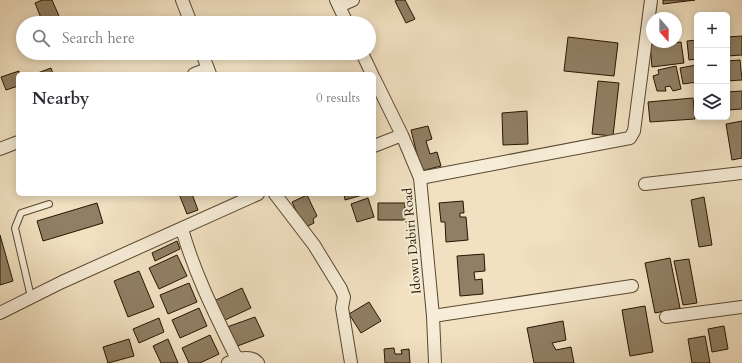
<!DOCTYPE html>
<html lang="en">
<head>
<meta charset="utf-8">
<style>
  body { margin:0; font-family:Cardo,serif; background:#f7f7f7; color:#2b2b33 }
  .controls { position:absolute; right:12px; top:12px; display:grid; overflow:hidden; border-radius:6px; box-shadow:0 2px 10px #0003 }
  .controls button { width:36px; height:36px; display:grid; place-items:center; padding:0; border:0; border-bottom:1px solid #e1e1e2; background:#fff; color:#2b2b33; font:20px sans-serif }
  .compass { position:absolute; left:646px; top:12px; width:36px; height:36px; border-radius:50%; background:#fff; box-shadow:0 2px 10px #0003; rotate:159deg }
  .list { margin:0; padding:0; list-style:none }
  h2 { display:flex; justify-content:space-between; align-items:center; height:52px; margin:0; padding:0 16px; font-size:17px }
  h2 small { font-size:13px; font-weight:400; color:#7c7c81 }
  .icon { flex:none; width:22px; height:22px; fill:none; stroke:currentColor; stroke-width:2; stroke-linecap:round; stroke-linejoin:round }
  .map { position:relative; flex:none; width:742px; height:363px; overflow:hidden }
  .search { position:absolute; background:#fff; box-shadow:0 2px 10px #0003; left:16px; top:16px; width:360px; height:44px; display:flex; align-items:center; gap:10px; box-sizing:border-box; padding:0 14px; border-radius:22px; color:#7c7c81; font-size:15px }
  .panel { position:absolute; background:#fff; box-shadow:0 2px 10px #0003; left:16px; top:72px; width:360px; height:124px; border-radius:6px }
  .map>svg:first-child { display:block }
  .building { fill:#907f64; stroke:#261500 }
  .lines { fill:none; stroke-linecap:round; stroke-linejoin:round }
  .service-casing { stroke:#594830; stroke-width:8 }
  .minor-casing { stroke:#594830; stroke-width:14 }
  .service { stroke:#f6ecd7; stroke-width:6 }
  .minor { stroke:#f6ecd7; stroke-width:12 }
  .labels { text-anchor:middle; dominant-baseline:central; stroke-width:4; stroke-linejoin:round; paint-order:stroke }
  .street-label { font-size:13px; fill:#261500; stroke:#f6ecd7 }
</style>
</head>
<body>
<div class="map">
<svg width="742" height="363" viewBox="0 0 742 363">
  <rect width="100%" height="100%" fill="#f1e1c1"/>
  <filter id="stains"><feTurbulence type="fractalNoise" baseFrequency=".005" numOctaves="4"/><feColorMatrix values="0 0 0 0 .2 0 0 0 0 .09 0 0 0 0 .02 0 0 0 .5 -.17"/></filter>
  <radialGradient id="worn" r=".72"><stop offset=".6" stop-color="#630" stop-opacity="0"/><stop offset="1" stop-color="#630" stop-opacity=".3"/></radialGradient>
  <path class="building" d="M42,0H52L62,23H43L35,3Z
    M397,0H405L415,19L406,23L395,1Z
    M663,0H695L663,4Z
    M742,36V55L727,56V37Z
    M568,37L618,43L614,76L564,71Z
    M697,40V59L689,60L687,41Z
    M681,42L684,63L652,67L650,45Z
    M740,60L742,80L727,81V61Z
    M696,65L697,82L683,84L680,68Z
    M676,66L681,89L673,91L670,86L665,87L666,91H657L653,76L659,74L658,70Z
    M51,68L53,74H35Z
    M19,71L18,86L6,90L1,77Z
    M598,81L619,83L613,136L592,134Z
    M742,91V109L727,110V92Z
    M693,98L695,119L650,122L648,102Z
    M527,111L528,144L503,145L502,113Z
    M742,121V158L732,160L726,124Z
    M428,126L432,139L426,141L430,154L437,152L441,166L421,171L411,130Z
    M179,194H192L198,210L187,214Z
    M344,194H366L345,200Z
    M307,195L317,216L313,219L314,223L304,228L292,202Z
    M704,197L712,245L699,247L691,200Z
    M368,198L374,217L357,222L351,204Z
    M463,201L464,213H460V217H466L468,240L446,242L445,222H441L439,203Z
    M97,203L103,223L43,241L37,221Z
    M378,203H405V220H378Z
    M0,235L13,281L0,285Z
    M177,241L180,249L155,261L152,253Z
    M484,254L485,271L474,272L475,280L482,279L483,294L460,296L457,256Z
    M177,255L187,276L159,289L149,268Z
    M670,258L680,308L655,313L645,263Z
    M689,259L697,303L683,305L674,261Z
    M139,271L154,307L128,317L114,281Z
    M189,283L197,302L168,314L160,295Z
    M242,288L251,308L223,321L214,301Z
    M369,302L381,321L361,333L349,314Z
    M645,306L653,352L630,356L622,310Z
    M199,308L207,326L180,338L172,320Z
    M255,317L264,336L235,347L227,327Z
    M159,318L164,332L139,343L133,329Z
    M563,321L566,340L552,343L556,350L571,347L574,363H534L527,328Z
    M724,326L728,349L712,352L708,329Z
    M210,335L219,354L200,363H189L182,348Z
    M705,336L710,363H692L688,339Z
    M129,339L134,356L108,363L103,347Z
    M168,339L178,363H161L153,346Z
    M394,348L395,354H402L401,350L409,349L410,363H385L384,349Z"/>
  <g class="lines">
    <g class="service-casing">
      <path id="service" d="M31,297L15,228L21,213L49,204"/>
    </g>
    <g class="minor-casing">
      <path id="minor" d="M182,0L191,23
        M336,0L347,23
        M339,6L353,0
        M202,53L210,74
        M362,53L372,74
        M194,74L207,69
        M374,78L402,135L420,178L433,316L435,363
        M374,146L402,135
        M0,149L18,142
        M420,178L630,138L634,131L651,0
        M645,184L742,173
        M275,194L314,245L341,289L344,297L342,308L351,363
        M182,229C195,275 216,316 237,359
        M0,313L62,282L258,194
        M433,316L632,286
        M666,317L742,307
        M228,363C237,359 251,354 258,363"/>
    </g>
    <use href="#service" class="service"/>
    <use href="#minor" class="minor"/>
  </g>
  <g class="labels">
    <g class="street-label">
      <text transform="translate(412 241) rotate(-95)">Idowu Dabiri Road</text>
    </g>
  </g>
  <rect width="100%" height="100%" filter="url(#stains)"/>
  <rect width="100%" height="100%" fill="url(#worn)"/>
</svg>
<div class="controls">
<button>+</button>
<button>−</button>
<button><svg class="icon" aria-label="layers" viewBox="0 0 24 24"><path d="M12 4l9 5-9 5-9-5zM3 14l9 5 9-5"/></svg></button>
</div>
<svg class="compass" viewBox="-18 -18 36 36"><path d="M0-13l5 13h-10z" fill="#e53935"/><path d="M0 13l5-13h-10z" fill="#7c7c81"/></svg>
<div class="search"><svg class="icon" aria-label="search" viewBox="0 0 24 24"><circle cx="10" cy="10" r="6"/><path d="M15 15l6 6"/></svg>Search here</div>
<section class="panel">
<h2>Nearby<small>0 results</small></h2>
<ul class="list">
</ul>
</section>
</div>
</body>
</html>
